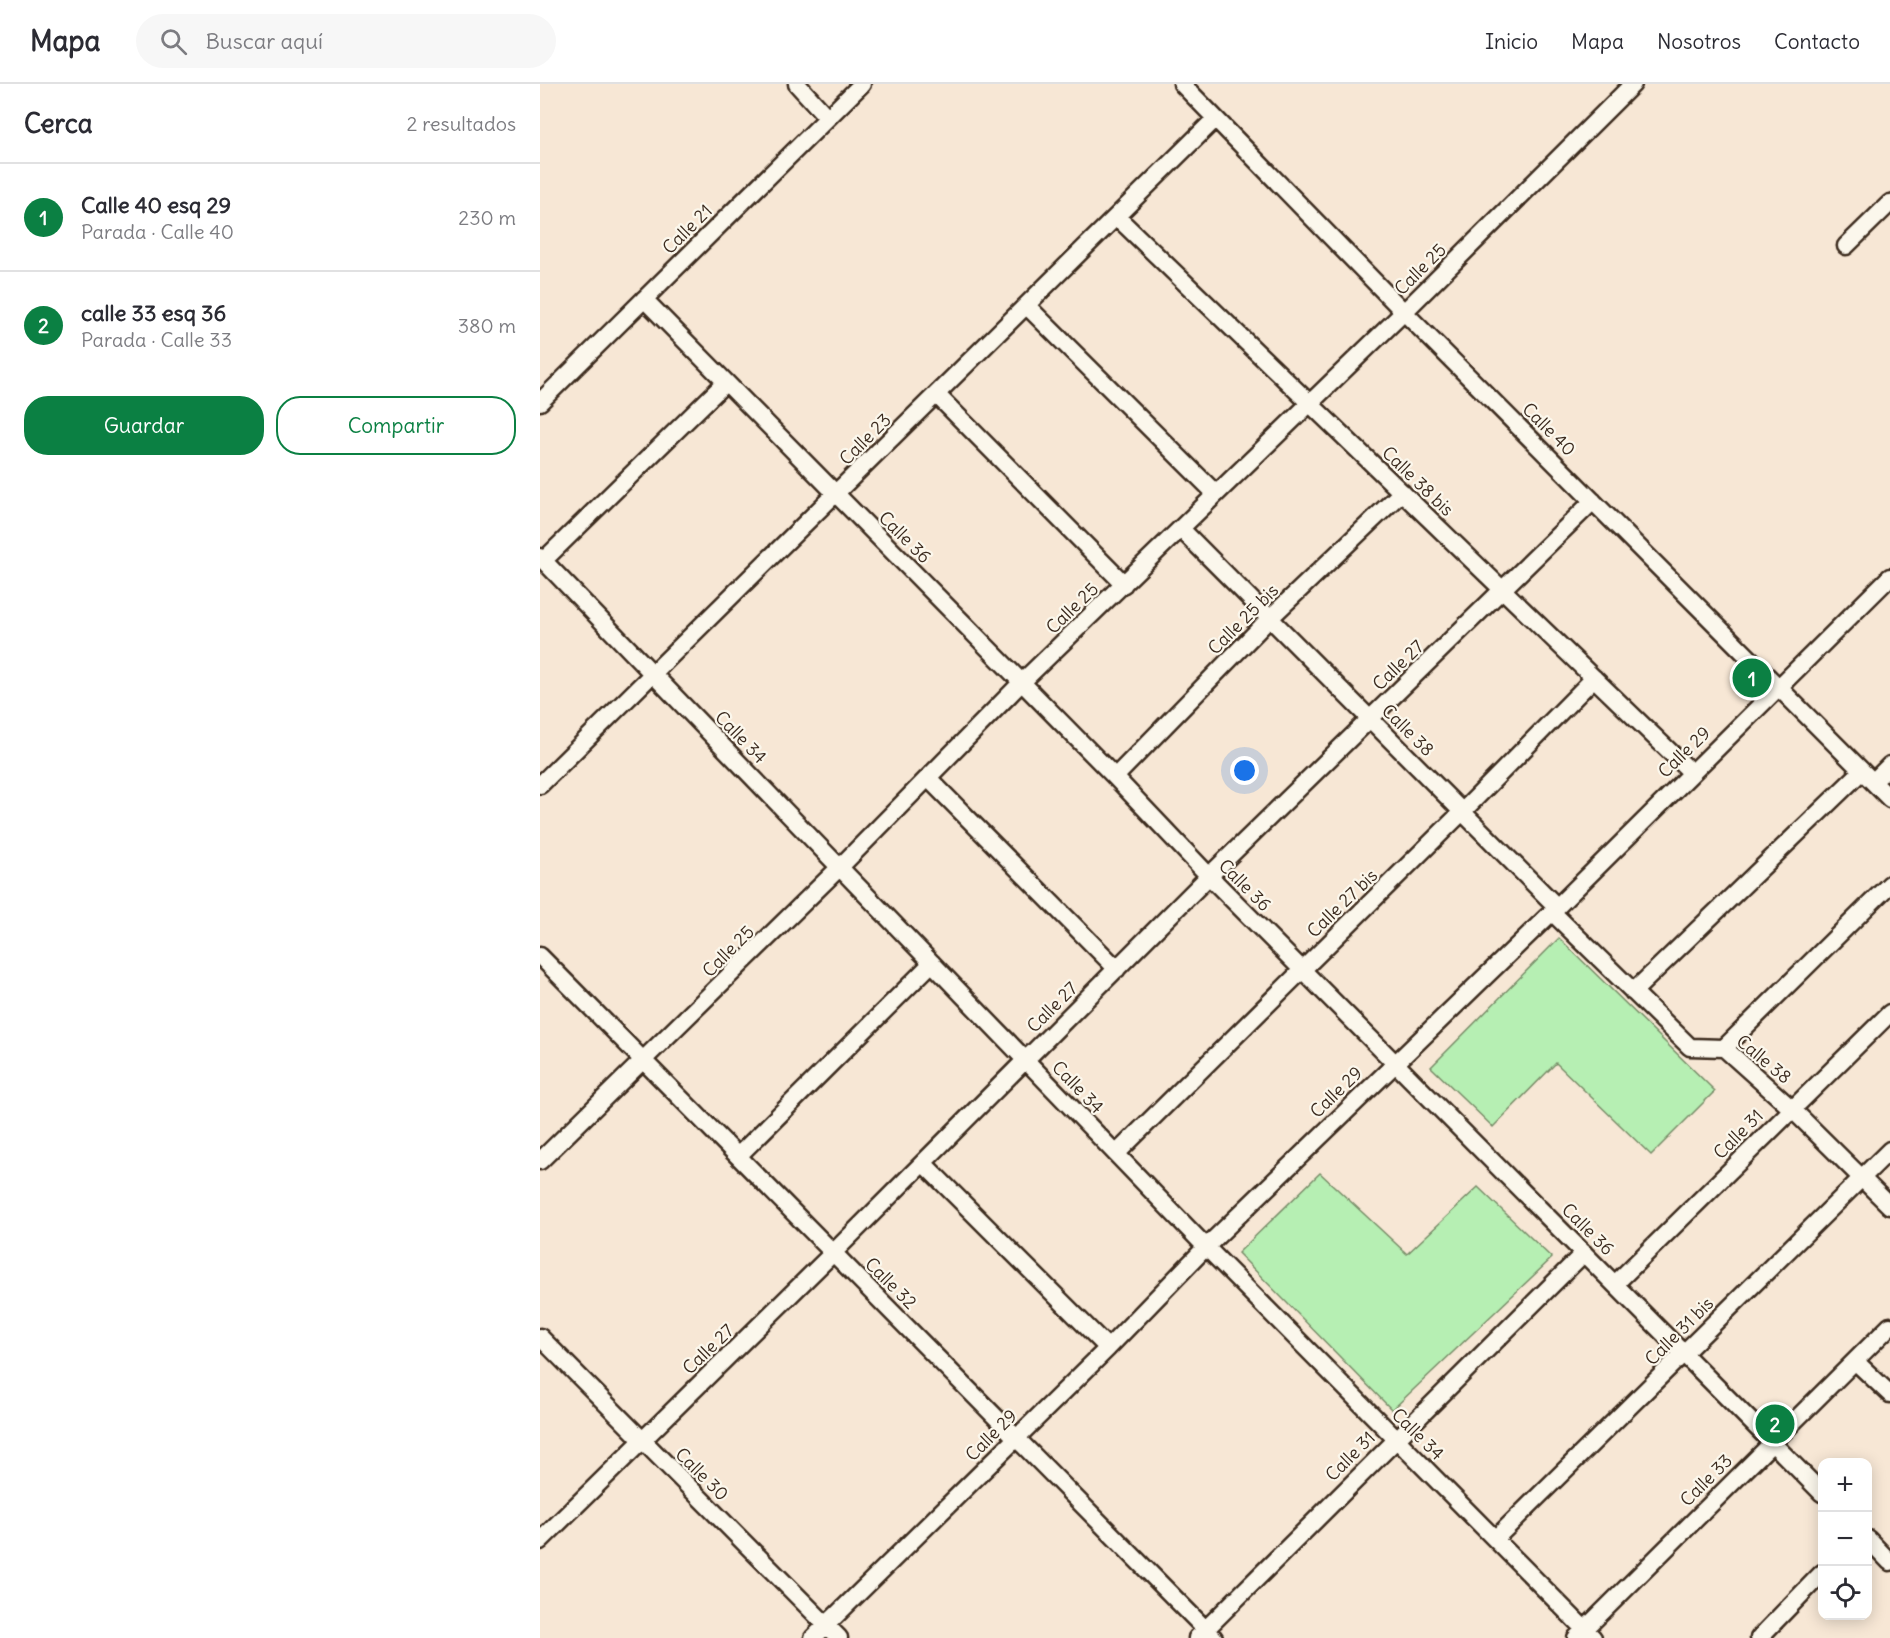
<!DOCTYPE html>
<html lang="es">
<head>
<meta charset="utf-8">
<style>
  body { margin:0; font-family:Delius,sans-serif; background:#f7f7f7; color:#2b2b33 }
  .controls { position:absolute; right:18px; bottom:18px; display:grid; overflow:hidden; border-radius:12px; box-shadow:0 3px 15px #0003 }
  .controls button { width:54px; height:54px; display:grid; place-items:center; padding:0; border:0; border-bottom:2px solid #e1e1e2; background:#fff; color:#2b2b33; font:30px sans-serif }
  .you { position:absolute; left:705px; top:687px; width:21px; height:21px; margin:-15px; border:4px solid #fff; border-radius:50%; background:#1a73e8; box-shadow:0 0 0 9px #1a73e833 }
  .badge { display:grid; place-items:center; width:39px; height:39px; border-radius:50%; background:#0b8043; color:#fff; font-size:20px; font-weight:700 }
  .pin { position:absolute; translate:-50% -50%; border:3px solid #fff; box-shadow:0 2px 6px #0006 }
  .list { margin:0; padding:0; list-style:none }
  h2 { display:flex; justify-content:space-between; align-items:center; height:78px; margin:0; padding:0 24px; font-size:26px }
  h2 small { font-size:20px; font-weight:400; color:#7c7c81 }
  .list li { display:grid; grid-template-columns:39px 1fr auto; gap:18px; align-items:center; box-sizing:border-box; height:108px; padding:0 24px; border-top:2px solid #e1e1e2 }
  .list b { display:block; font-size:22px; white-space:nowrap }
  .list p { margin:0; font-size:20px; white-space:nowrap; color:#7c7c81 }
  .list em { font-size:20px; font-style:normal; color:#7c7c81 }
  .actions { display:flex; gap:12px; padding:18px 24px }
  .actions a { flex:1; padding:14px 0; border:2px solid #0b8043; border-radius:24px; text-align:center; font-size:21px; color:#0b8043 }
  .actions .main { background:#0b8043; color:#fff }
  .icon { flex:none; width:33px; height:33px; fill:none; stroke:currentColor; stroke-width:2; stroke-linecap:round; stroke-linejoin:round }
  .map { position:relative; flex:none; width:1350px; height:1554px; overflow:hidden }
  header { display:flex; align-items:center; gap:36px; box-sizing:border-box; height:84px; padding:0 30px; background:#fff; border-bottom:2px solid #e1e1e2 }
  header strong { font-size:28px }
  nav { display:flex; gap:33px; margin-inline-start:auto; font-size:21px }
  .search { width:420px; height:54px; background:#f7f7f7; display:flex; align-items:center; gap:15px; box-sizing:border-box; padding:0 21px; border-radius:33px; color:#7c7c81; font-size:22px }
  main { display:flex }
  aside { flex:1; background:#fff }
  .map>svg:first-child { display:block }
  .green { fill:#b6efb3; stroke:#788c68; stroke-width:1.5 }
  .lines { fill:none; stroke-linecap:round; stroke-linejoin:round }
  .minor-casing { stroke:#3b2a1e; stroke-width:21 }
  .minor { stroke:#fbf7ec; stroke-width:16 }
  .labels { text-anchor:middle; dominant-baseline:central; stroke-width:4.5; stroke-linejoin:round; paint-order:stroke }
  .street-label { font-size:18px; fill:#3b2a1e; stroke:#fbf7ec }
</style>
</head>
<body>
<header>
<strong>Mapa</strong>
<div class="search"><svg class="icon" aria-label="search" viewBox="0 0 24 24"><circle cx="10" cy="10" r="6"/><path d="M15 15l6 6"/></svg>Buscar aquí</div>
<nav><a>Inicio</a><a>Mapa</a><a>Nosotros</a><a>Contacto</a></nav>
</header>
<main>
<aside>
<h2>Cerca<small>2 resultados</small></h2>
<ul class="list">
<li><span class="badge">1</span><div><b>Calle 40 esq 29</b><p>Parada · Calle 40</p></div><em>230 m</em></li>
<li><span class="badge">2</span><div><b>calle 33 esq 36</b><p>Parada · Calle 33</p></div><em>380 m</em></li>
</ul>
<div class="actions"><a class="main">Guardar</a><a>Compartir</a></div>
</aside>
<div class="map">
<svg width="1350" height="1554" viewBox="0 0 1350 1554">
  <rect width="100%" height="100%" fill="#f7e7d5"/>
  <filter id="ink" filterUnits="userSpaceOnUse"><feTurbulence type="fractalNoise" baseFrequency=".0167" numOctaves="2"/><feDisplacementMap in="SourceGraphic" scale="12" xChannelSelector="R" yChannelSelector="G"/><feConvolveMatrix kernelMatrix="1 2 1 2 8 2 1 2 1" color-interpolation-filters="sRGB"/></filter>
  <g filter="url(#ink)">
    <path class="green" d="M1019,854L1175,1007L1111,1071L1016,979L953,1043L891,983Z
      M780,1089L867,1170L938,1103L1012,1174L852,1326L698,1169Z"/>
    <g class="lines">
      <g class="minor-casing">
        <path id="minor" d="M257,0L287,33
          M642,0L864,228L1350,715
          M578,134L1151,688
          M1306,162L1350,119
          M104,215L575,693L669,792L1282,1409
          M487,222L676,410
          M397,311L584,500
          M0,318L322,0
          M641,445L1017,823
          M0,473L666,1163L1053,1554
          M3,477L186,298
          M575,693L730,534L862,408
          M388,694L577,885
          M1333,698L1350,681
          M0,701L675,35
          M1012,828L1150,963L1184,964L1252,1025L1350,1122
          M0,872L674,1554
          M1093,908L1322,687
          M1184,964L1350,800
          M576,1070L922,728L1054,594
          M198,1072L392,879
          M0,1077L300,783L482,598L864,228L1093,0
          M383,1079L568,1264
          M1075,1200L1350,929
          M0,1253L299,1554
          M1315,1277L1350,1310
          M955,1455L1350,1066
          M1328,1455L1350,1478
          M0,1457L293,1169L669,792L1053,417
          M273,1554L568,1264L666,1163L1012,828L1350,493
          M657,1554L1044,1169
          M1036,1554L1350,1242
          M1219,1554L1282,1489"/>
      </g>
      <use href="#minor" class="minor"/>
    </g>
  </g>
  <g class="labels">
    <g class="street-label">
      <text transform="translate(147 145) rotate(-45)">Calle 21</text>
      <text transform="translate(880 185) rotate(-45)">Calle 25</text>
      <text transform="translate(1009 345) rotate(45)">Calle 40</text>
      <text transform="translate(325 355) rotate(-45)">Calle 23</text>
      <text transform="translate(878 397) rotate(44)">Calle 38 bis</text>
      <text transform="translate(365 453) rotate(45)">Calle 36</text>
      <text transform="translate(532 524) rotate(-44)">Calle 25</text>
      <text transform="translate(703 535) rotate(-45)">Calle 25 bis</text>
      <text transform="translate(858 581) rotate(-44)">Calle 27</text>
      <text transform="translate(868 646) rotate(45)">Calle 38</text>
      <text transform="translate(201 653) rotate(46)">Calle 34</text>
      <text transform="translate(1144 668) rotate(-44)">Calle 29</text>
      <text transform="translate(705 801) rotate(45)">Calle 36</text>
      <text transform="translate(802 819) rotate(-44)">Calle 27 bis</text>
      <text transform="translate(188 867) rotate(-45)">Calle 25</text>
      <text transform="translate(512 923) rotate(-45)">Calle 27</text>
      <text transform="translate(1224 975) rotate(40)">Calle 38</text>
      <text transform="translate(538 1003) rotate(46)">Calle 34</text>
      <text transform="translate(796 1008) rotate(-44)">Calle 29</text>
      <text transform="translate(1198 1050) rotate(-45)">Calle 31</text>
      <text transform="translate(1048 1145) rotate(45)">Calle 36</text>
      <text transform="translate(351 1199) rotate(45)">Calle 32</text>
      <text transform="translate(1139 1247) rotate(-45)">Calle 31 bis</text>
      <text transform="translate(168 1265) rotate(-44)">Calle 27</text>
      <text transform="translate(878 1350) rotate(45)">Calle 34</text>
      <text transform="translate(451 1351) rotate(-45)">Calle 29</text>
      <text transform="translate(810 1372) rotate(-45)">Calle 31</text>
      <text transform="translate(162 1390) rotate(45)">Calle 30</text>
      <text transform="translate(1166 1396) rotate(-45)">Calle 33</text>
    </g>
  </g>
</svg>
<div class="controls">
<button>+</button>
<button>−</button>
<button><svg class="icon" aria-label="locate" viewBox="0 0 24 24"><circle cx="12" cy="12" r="6"/><path d="M12 2v4M12 18v4M2 12h4M18 12h4"/></svg></button>
</div>
<div class="you"></div>
<div class="pin badge" style="left:1212px;top:594px">1</div>
<div class="pin badge" style="left:1235px;top:1340px">2</div>
</div>
</main>
</body>
</html>
